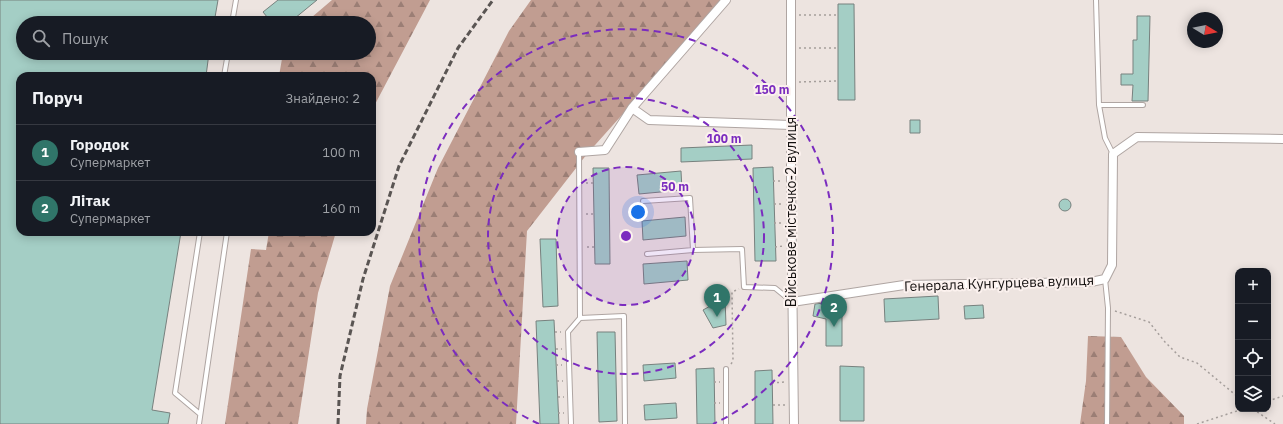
<!DOCTYPE html>
<html lang="uk">
<head>
<meta charset="utf-8">
<style>
  body { margin:0; font-family:"IBM Plex Sans",sans-serif; background:#242831; color:#f1f3f6 }
  .controls { position:absolute; right:12px; bottom:12px; display:grid; overflow:hidden; border-radius:8px; box-shadow:0 2px 10px #0003 }
  .controls button { width:36px; height:36px; display:grid; place-items:center; padding:0; border:0; border-bottom:1px solid #363941; background:#171b24; color:#f1f3f6; font:20px sans-serif }
  .compass { position:absolute; left:1187px; top:12px; width:36px; height:36px; border-radius:50%; background:#171b24; box-shadow:0 2px 10px #0003; rotate:100deg }
  .you { position:absolute; left:638px; top:212px; width:14px; height:14px; margin:-10px; border:3px solid #fff; border-radius:50%; background:#1a73e8; box-shadow:0 0 0 6px #1a73e833 }
  .badge { display:grid; place-items:center; width:26px; height:26px; border-radius:50%; background:#307569; color:#fff; font-size:13px; font-weight:700 }
  .pin { position:absolute; translate:-50% -33px; filter:drop-shadow(0 1px 2px #0008) }
  .pin::after { content:''; position:absolute; top:21px; width:14px; height:12px; background:inherit; clip-path:polygon(0 0,100% 0,50% 100%) }
  .list { margin:0; padding:0; list-style:none }
  h2 { display:flex; justify-content:space-between; align-items:center; height:52px; margin:0; padding:0 16px; font-size:17px }
  h2 small { font-size:13px; font-weight:400; color:#9ea1a6 }
  .list li { display:grid; grid-template-columns:26px 1fr auto; gap:12px; align-items:center; box-sizing:border-box; height:56px; padding:0 16px; border-top:1px solid #363941 }
  .list b { display:block; font-size:15px; white-space:nowrap }
  .list p { margin:0; font-size:13px; white-space:nowrap; color:#9ea1a6 }
  .list em { font-size:13px; font-style:normal; color:#9ea1a6 }
  .icon { flex:none; width:22px; height:22px; fill:none; stroke:currentColor; stroke-width:2; stroke-linecap:round; stroke-linejoin:round }
  .map { position:relative; flex:none; width:1283px; height:424px; overflow:hidden }
  .search { position:absolute; background:#171b24; box-shadow:0 2px 10px #0003; left:16px; top:16px; width:360px; height:44px; display:flex; align-items:center; gap:10px; box-sizing:border-box; padding:0 14px; border-radius:22px; color:#9ea1a6; font-size:15px }
  .panel { position:absolute; background:#171b24; box-shadow:0 2px 10px #0003; left:16px; top:72px; width:360px; height:164px; border-radius:12px }
  .map>svg:first-child { display:block }
  .forest { fill:url(#forest-firs) }
  .building { fill:#a4cec5; stroke:#77817e }
  .lines { fill:none; stroke-linecap:round; stroke-linejoin:round }
  .service-casing { stroke:#afa5a2; stroke-width:6 }
  .minor-casing { stroke:#afa5a2; stroke-width:10 }
  .path { stroke:#a59e9b; stroke-width:1.5; stroke-dasharray:2 3; stroke-linecap:butt }
  .service { stroke:#fff; stroke-width:4 }
  .minor { stroke:#fff; stroke-width:8 }
  .rail { stroke:#5a5553; stroke-width:3; stroke-dasharray:6 3; stroke-linecap:butt }
  .ring { fill:none; stroke:#7b2cbf; stroke-width:2; stroke-dasharray:7 5 }
  .labels { text-anchor:middle; dominant-baseline:central; stroke-width:4; stroke-linejoin:round; paint-order:stroke }
  .street-label { font-size:14px; fill:#110e0d; stroke:#fbf1ee }
  .centre { fill:#7b2cbf; stroke:#fbf1ee; stroke-width:2 }
  .ring-label { font-size:12px; text-anchor:middle; font-weight:bold; fill:#7b2cbf; stroke:#fbf1ee; stroke-width:4; stroke-linejoin:round; paint-order:stroke }
</style>
</head>
<body>
<div class="map">
<svg width="1283" height="424" viewBox="0 0 1283 424">
  <defs>
    <pattern id="forest-firs" width="22" height="20" patternUnits="userSpaceOnUse"><rect width="22" height="20" fill="#c19d91"/><path d="M5 1l3.5 6h-7zM16 11l3.5 6h-7z" fill="#9b7e75"/></pattern>
  </defs>
  <rect width="100%" height="100%" fill="#ede4e0"/>
  <path class="forest" d="M332,0H430L372,110V76H279L283,53H369V23H305Z
    M531,0H725L587,154L527,231L516,424H366L367,409L390,286L438,168L509,31Z
    M269,232H336L318,293L298,424H225L251,249L266,250Z
    M1088,336L1121,337L1146,377L1184,416V424H1080L1086,381Z"/>
  <path class="building" d="M0,0H218L214,23H23V53H209L206,76H20V232H181L152,410L170,413L168,424H0Z
    M278,0H317L289,23H272L263,12Z
    M838,4H854L855,100H838Z
    M1137,16H1150L1148,101H1132L1133,85H1121V74H1133V40H1137Z
    M910,120H920V133H910Z
    M752,145V159L681,162V148Z
    M773,167L776,261H755L753,168Z
    M593,168H609L610,264H595Z
    M681,171L682,190L639,194L637,175Z
    M1059 205a6 6 0 1 1 12 0a6 6 0 1 1-12 0Z
    M685,217L686,236L643,240L642,221Z
    M540,239H556L558,306L543,307Z
    M687,261L688,280L644,284L643,264Z
    M938,296L939,319L885,322L884,299Z
    M725,298L726,325L713,328L703,310Z
    M824,303H826L825,307H842V346H826V319L813,316L815,304Z
    M983,305L984,318L965,319L964,306Z
    M554,320L559,424H540L536,321Z
    M597,332H615L617,421L599,422Z
    M675,363L676,378L644,381L643,365Z
    M840,366L864,367V421H840Z
    M714,368L715,424H697L696,369Z
    M772,370L773,424H755V371Z
    M676,403L677,418L645,420L644,405Z"/>
  <g class="lines">
    <g class="service-casing">
      <path id="service" d="M1096,0L1099,105L1105,138L1113,154
        M232,23L236,0
        M224,76L228,53
        M1099,105H1143
        M579,152L580,318L624,316L625,424
        M643,201L690,198L693,250L742,249L744,287L775,288L791,301
        M200,232L175,393L200,414
        M647,254L693,250
        M1105,279L1108,308L1107,424
        M199,424L227,232
        M571,424L568,332L580,318
        M726,424V369"/>
    </g>
    <g class="minor-casing">
      <path id="minor" d="M726,0L632,108L649,120L791,125
        M791,0V181L794,424
        M579,152L605,150L632,108
        M792,302L904,285L1091,282L1105,279L1112,265L1113,154L1137,137L1283,139"/>
    </g>
    <path class="path" d="M799,15H838
      M799,48H838
      M799,82L838,81
      M773,181H783
      M586,183H594
      M774,204H782
      M586,214H594
      M774,223H783
      M587,247H595
      M775,247L783,246
      M1115,311L1149,322L1165,342L1180,357L1197,363L1238,397
      M555,332H561
      M556,349H562
      M731,364L733,361L732,292L739,289
      M556,365H562
      M557,381H563
      M714,382H720
      M772,383L785,382
      M558,397H564
      M1268,401L1283,396
      M714,403H720
      M773,405H785
      M1253,409L1275,424
      M558,413H564
      M1197,424L1243,409"/>
    <use href="#service" class="service"/>
    <use href="#minor" class="minor"/>
    <path class="rail" d="M338,424L340,376L363,279L399,166L458,48L493,0"/>
  </g>
  <circle cx="626" cy="236" r="69" fill="#7b2cbf" fill-opacity=".12"/>
  <g class="ring">
    <circle cx="626" cy="236" r="69"/>
    <circle cx="626" cy="236" r="138"/>
    <path d="M539 424A207 207 0 1 1 713 424"/>
  </g>
  <g class="labels">
    <g class="street-label">
      <text transform="translate(791 212) rotate(-90)">Військове містечко-2 вулиця</text>
      <text transform="translate(999 283) rotate(-2)">Генерала Кунгурцева вулиця</text>
    </g>
  </g>
  <circle cx="626" cy="236" r="6" class="centre"/>
  <g class="ring-label">
    <text x="772" y="94">150 m</text>
    <text x="724" y="143">100 m</text>
    <text x="675" y="191">50 m</text>
  </g>
</svg>
<div class="controls">
<button>+</button>
<button>−</button>
<button><svg class="icon" aria-label="locate" viewBox="0 0 24 24"><circle cx="12" cy="12" r="6"/><path d="M12 2v4M12 18v4M2 12h4M18 12h4"/></svg></button>
<button><svg class="icon" aria-label="layers" viewBox="0 0 24 24"><path d="M12 4l9 5-9 5-9-5zM3 14l9 5 9-5"/></svg></button>
</div>
<svg class="compass" viewBox="-18 -18 36 36"><path d="M0-13l5 13h-10z" fill="#e53935"/><path d="M0 13l5-13h-10z" fill="#9ea1a6"/></svg>
<div class="you"></div>
<div class="pin badge" style="left:717px;top:317px">1</div>
<div class="pin badge" style="left:834px;top:327px">2</div>
<div class="search"><svg class="icon" aria-label="search" viewBox="0 0 24 24"><circle cx="10" cy="10" r="6"/><path d="M15 15l6 6"/></svg>Пошук</div>
<section class="panel">
<h2>Поруч<small>Знайдено: 2</small></h2>
<ul class="list">
<li><span class="badge">1</span><div><b>Городок</b><p>Супермаркет</p></div><em>100 m</em></li>
<li><span class="badge">2</span><div><b>Літак</b><p>Супермаркет</p></div><em>160 m</em></li>
</ul>
</section>
</div>
</body>
</html>
